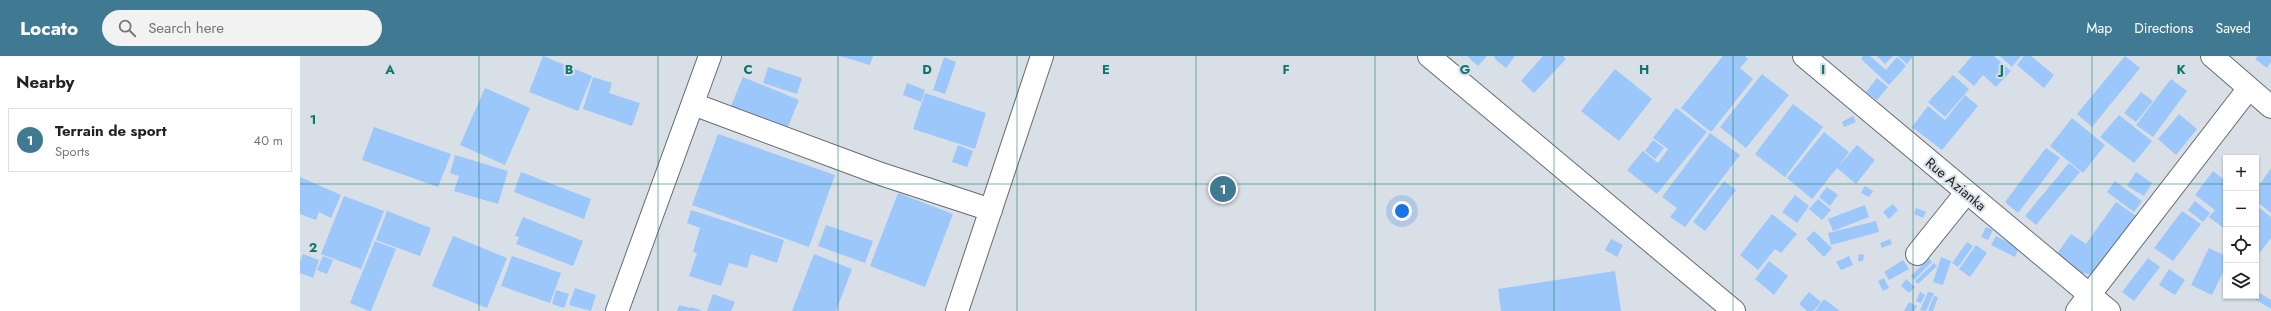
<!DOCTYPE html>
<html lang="en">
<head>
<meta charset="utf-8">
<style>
  body { margin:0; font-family:Jost,sans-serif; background:#f2f2f2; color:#222 }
  .controls { position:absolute; right:12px; bottom:12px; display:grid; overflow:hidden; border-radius:0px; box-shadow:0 1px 3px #0004 }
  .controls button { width:36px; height:36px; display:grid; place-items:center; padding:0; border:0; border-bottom:1px solid #e0e0e0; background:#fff; color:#222; font:20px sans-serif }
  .you { position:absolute; left:1102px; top:155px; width:14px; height:14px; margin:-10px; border:3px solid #fff; border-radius:50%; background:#1a73e8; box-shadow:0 0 0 6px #1a73e833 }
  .badge { display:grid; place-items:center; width:26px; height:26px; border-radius:50%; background:#3f7a92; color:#fff; font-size:13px; font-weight:700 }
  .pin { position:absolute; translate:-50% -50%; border:2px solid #fff; box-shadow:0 1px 4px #0006 }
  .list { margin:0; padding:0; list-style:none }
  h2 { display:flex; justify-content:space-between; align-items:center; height:52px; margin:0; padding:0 16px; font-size:17px }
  h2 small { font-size:13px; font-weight:400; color:#767676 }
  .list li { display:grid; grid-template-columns:26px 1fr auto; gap:12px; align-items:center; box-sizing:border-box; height:64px; margin:0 8px 8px; padding:0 8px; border:1px solid #e0e0e0; border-radius:0px }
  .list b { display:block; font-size:15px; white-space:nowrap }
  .list p { margin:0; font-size:13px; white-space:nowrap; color:#767676 }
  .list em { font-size:13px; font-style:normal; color:#767676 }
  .icon { flex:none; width:22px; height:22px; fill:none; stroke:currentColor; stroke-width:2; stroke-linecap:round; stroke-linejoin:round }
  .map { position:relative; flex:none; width:1971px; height:255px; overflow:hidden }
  header { display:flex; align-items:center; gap:24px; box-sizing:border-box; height:56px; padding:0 20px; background:#3f7a92; color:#fff }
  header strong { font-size:19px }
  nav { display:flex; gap:22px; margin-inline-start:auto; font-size:14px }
  .search { width:280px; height:36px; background:#f2f2f2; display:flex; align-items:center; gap:10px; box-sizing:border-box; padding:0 14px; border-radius:22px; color:#767676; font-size:15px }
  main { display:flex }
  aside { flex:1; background:#fff }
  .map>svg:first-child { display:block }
  .building { fill:#9cc7fa }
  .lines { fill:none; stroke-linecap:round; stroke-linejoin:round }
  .minor-casing { stroke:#656b71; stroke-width:24 }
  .minor { stroke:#fff; stroke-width:22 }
  .grid { fill:none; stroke:#0f766e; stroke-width:1; stroke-opacity:0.55 }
  .labels { text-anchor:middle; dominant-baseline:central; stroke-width:4; stroke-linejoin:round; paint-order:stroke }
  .street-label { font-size:14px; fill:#1a1c1f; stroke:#d9dfe7 }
  .grid-label { font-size:13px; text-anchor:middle; font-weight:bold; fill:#0f766e; stroke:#d9dfe7; stroke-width:4; stroke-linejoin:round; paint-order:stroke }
</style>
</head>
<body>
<header>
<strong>Locato</strong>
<div class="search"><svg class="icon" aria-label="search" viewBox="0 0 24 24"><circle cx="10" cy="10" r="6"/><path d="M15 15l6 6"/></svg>Search here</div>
<nav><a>Map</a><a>Directions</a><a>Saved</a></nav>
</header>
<main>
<aside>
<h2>Nearby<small></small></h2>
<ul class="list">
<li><span class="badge">1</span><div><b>Terrain de sport</b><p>Sports</p></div><em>40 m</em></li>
</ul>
</aside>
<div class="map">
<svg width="1971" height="255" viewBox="0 0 1971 255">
  <rect width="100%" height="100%" fill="#d9dfe7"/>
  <path class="building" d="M243,0L292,20L278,55L229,36Z
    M540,0H573L570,9Z
    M1167,0H1187L1178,10Z
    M1195,0H1215L1206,12L1194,2Z
    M1243,0H1263L1266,3L1234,37L1221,25Z
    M1423,0H1445L1448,3L1440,12L1453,23L1411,76L1381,52Z
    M1563,0H1570L1586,14L1597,1L1606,10L1589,29L1561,3Z
    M1577,0H1593L1585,8Z
    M1598,0H1613L1607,8Z
    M1672,0H1694L1711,15L1696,31L1683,19L1674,30L1658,16Z
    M1700,0H1721L1712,11Z
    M1724,0H1731L1754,19L1744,32L1717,9Z
    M1825,0L1840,12L1792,71L1777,58Z
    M1958,0H1971V6L1967,12L1955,3Z
    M644,1L656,6L645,38L633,34Z
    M468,11L502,22L497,38L463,27Z
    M1315,13L1352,43L1319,85L1281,55Z
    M1462,18L1489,39L1446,92L1420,71Z
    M1653,19L1669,33L1645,61L1628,46Z
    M293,21L312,27L309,37L340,47L332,70L283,53Z
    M443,21L499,44L487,73L431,50Z
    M1577,22L1588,31L1577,44L1566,36Z
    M1871,23L1887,35L1853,81L1836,69Z
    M607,27L625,34L621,46L603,39Z
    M185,32L230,52L205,109L160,89Z
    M1841,36L1853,45L1836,66L1824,57Z
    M625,37L686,57L675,93L613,73Z
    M1665,39L1678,50L1642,94L1612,71L1628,50L1645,64Z
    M1493,48L1523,71L1485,121L1455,98Z
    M1376,52L1407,76L1357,138L1327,114L1343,95L1358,107L1368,93L1353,82Z
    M1879,58L1897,73L1876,99L1858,83Z
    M1819,59L1852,85L1834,107L1800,81Z
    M1553,60L1556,66L1544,71L1542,66Z
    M1772,62L1805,89L1783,117L1750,90Z
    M74,71L151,98L138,131L62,104Z
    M1524,76L1549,96L1538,111L1557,89L1575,104L1556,128L1537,112L1512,143L1487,122Z
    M1410,77L1440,99L1385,171L1370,161L1377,152L1362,141Z
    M418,78L535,119L509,191L392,149Z
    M1353,84L1364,92L1355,103L1345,95Z
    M658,89L673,95L667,111L652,106Z
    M1746,92L1760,102L1718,157L1705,146Z
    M155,99L208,115L198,148L154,135L159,120L150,117Z
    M1769,107L1780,116L1736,169L1725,160Z
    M1971,112V157L1956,145V134Z
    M1913,115L1926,125V174L1909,161L1915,154L1895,139Z
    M221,116L291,143L284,163L214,136Z
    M1836,116L1852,127L1844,140L1827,130Z
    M0,121L41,139L31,162L19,156L16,164L0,158Z
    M1424,125L1436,134L1405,175L1393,166Z
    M1815,125L1842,145L1834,156L1807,136Z
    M1565,130L1573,135L1569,141L1561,137Z
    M1527,131L1538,139L1530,150L1519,141Z
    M598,137L653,158L625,231L570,210Z
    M1495,139L1509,150L1497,167L1482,156Z
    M44,140L84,155L61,213L21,198Z
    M1518,143L1531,154L1522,164L1509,153Z
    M1895,145L1910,157L1903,166L1888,154Z
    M1816,146L1836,160L1794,219L1781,217L1756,199L1771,178L1786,188Z
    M1593,148L1598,154L1589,163L1583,156Z
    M1565,149L1569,161L1533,175L1528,163Z
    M1956,149L1971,161V182L1958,199L1956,197Z
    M1616,152L1626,156L1623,162L1614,158Z
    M391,154L484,184L477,207L451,198L447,212L429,207L421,230L389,220L397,197L393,196L400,172L387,167Z
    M87,155L131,172L120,200L76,184Z
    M1882,155L1901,168L1873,205L1854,192Z
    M1472,158L1497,178L1481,197L1475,193L1458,214L1440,199Z
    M223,161L283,185L273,210L216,188L219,181L215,180Z
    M1576,165L1579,176L1531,189L1528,177Z
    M526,169L573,185L565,207L518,190Z
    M1686,171L1693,174L1688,184L1681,181Z
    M1514,175L1532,192L1524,201L1506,183Z
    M153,180L207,202L187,252L132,230Z
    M1696,180L1719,192L1715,201L1691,189Z
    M1311,183L1323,189L1317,201L1305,194Z
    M1590,183L1592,188L1582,192L1580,187Z
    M75,185L96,193L71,255H69L50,247Z
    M1667,186L1673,190L1658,211L1652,207Z
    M1676,189L1687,197L1670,221L1659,213Z
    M1909,192L1926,200V210L1912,239L1891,229Z
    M3,198L19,204L13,222L0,217V205Z
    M514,198L552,213L536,255H492Z
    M1559,198L1564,199L1563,205H1558Z
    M23,200L33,204L27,218L17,214Z
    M212,200L261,217L250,247L201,230Z
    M1549,200L1553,209L1541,214L1536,206Z
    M1641,201L1651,205L1643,229L1633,226Z
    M1629,202L1632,206L1614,224L1611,220Z
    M1848,202L1860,211L1834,245L1822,236Z
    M1603,204L1609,213L1589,224L1584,216Z
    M1469,205L1488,220L1474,239L1455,223Z
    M1634,207L1637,210L1618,228L1615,225Z
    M1869,213L1885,224L1875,239L1859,229Z
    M1315,215L1321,255H1201L1198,233Z
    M1584,222L1589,232L1583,235L1578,225Z
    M1606,223L1615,231L1609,237L1601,230Z
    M275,232L296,239L291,255L269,249Z
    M256,234L269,238L264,252L252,248Z
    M1956,235L1971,244V253L1950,240H1956Z
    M1509,236L1521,246L1513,255H1507L1499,248Z
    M1620,236L1625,239L1621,247L1616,245Z
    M1628,236L1634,237L1626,255L1620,254Z
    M413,238L435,246L431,255H407Z
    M1634,240L1638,241L1633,255H1628Z
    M1524,243L1540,255H1515Z
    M1609,246L1617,250L1614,255H1604Z
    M379,249L390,252L391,251L403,255H377Z"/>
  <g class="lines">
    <g class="minor-casing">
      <path id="minor" d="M1129,0L1434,255
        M1504,0L1809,255
        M1912,0L1971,51
        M393,48L581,118L691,154
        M1617,198L1666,137
        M317,255L410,0
        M657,255L742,0
        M1777,255L1949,32"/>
    </g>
    <use href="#minor" class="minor"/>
  </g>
  <path class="grid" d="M179,0V255M358,0V255M538,0V255M717,0V255M896,0V255M1075,0V255M1254,0V255M1433,0V255M1613,0V255M1792,0V255M0,128H1926M1956,128H1971"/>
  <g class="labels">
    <g class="street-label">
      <text transform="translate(1656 128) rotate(40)">Rue Azianka</text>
    </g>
  </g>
  <g class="grid-label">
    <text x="90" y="18">A</text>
    <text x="269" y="18">B</text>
    <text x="448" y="18">C</text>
    <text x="627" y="18">D</text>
    <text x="806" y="18">E</text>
    <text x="986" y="18">F</text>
    <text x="1165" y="18">G</text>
    <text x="1344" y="18">H</text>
    <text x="1523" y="18">I</text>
    <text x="1702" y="18">J</text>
    <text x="1881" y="18">K</text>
    <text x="13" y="68">1</text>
    <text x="13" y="196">2</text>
  </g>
</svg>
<div class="controls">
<button>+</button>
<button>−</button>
<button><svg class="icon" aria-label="locate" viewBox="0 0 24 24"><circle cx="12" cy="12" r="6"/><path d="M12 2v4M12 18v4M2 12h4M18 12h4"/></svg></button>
<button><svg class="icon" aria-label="layers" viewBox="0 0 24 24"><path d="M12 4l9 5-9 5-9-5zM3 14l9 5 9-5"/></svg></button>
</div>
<div class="you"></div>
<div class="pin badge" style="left:923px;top:133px">1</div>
</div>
</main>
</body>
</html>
